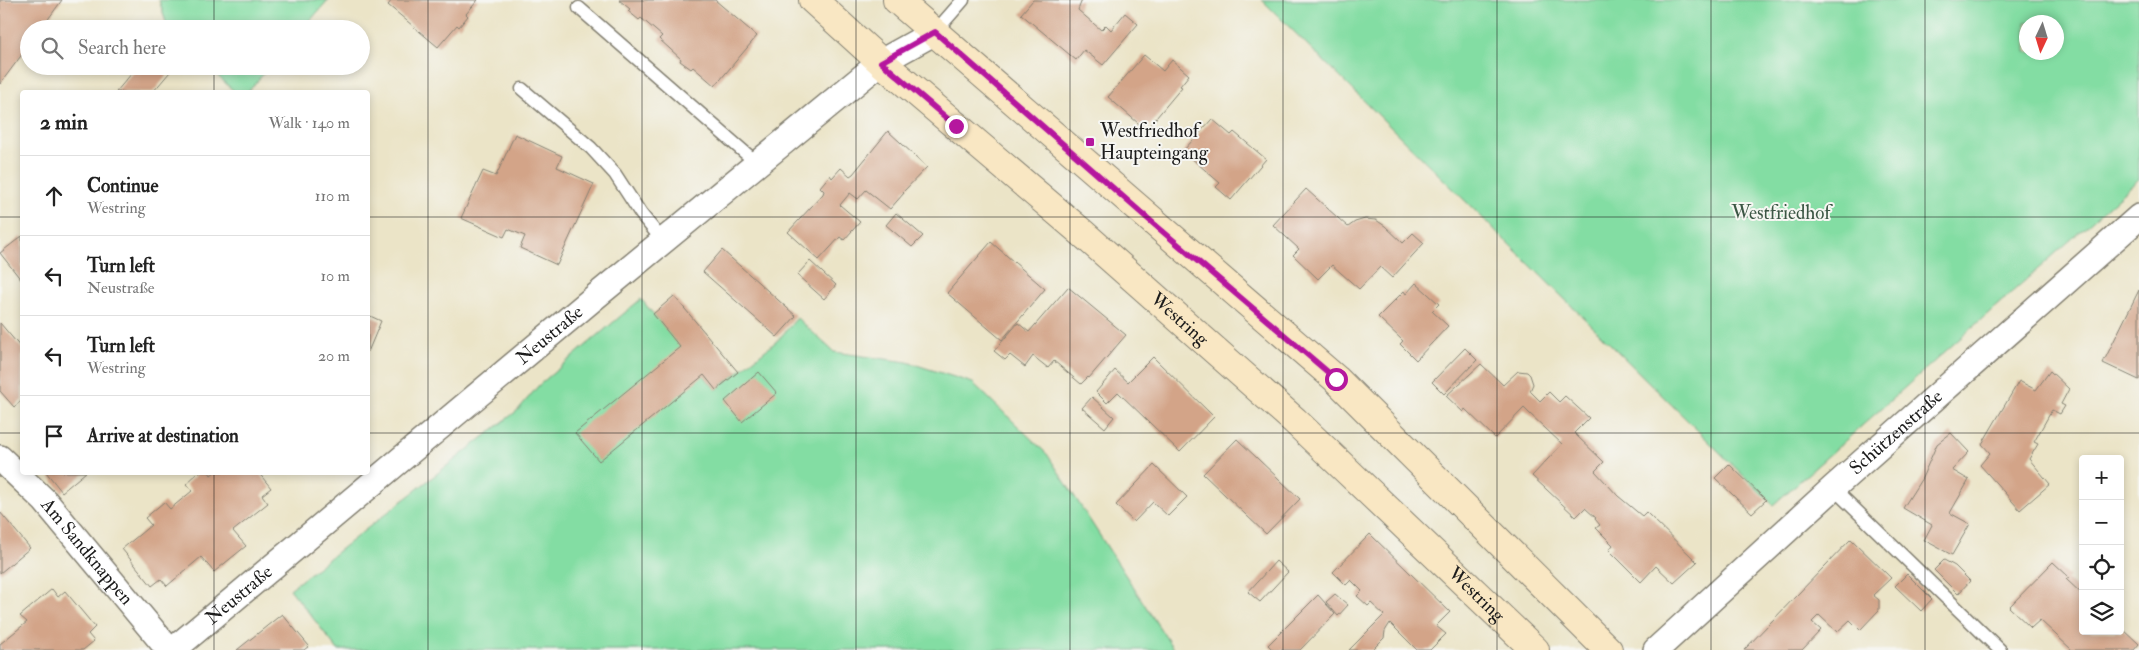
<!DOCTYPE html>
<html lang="en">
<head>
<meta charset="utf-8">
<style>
  body { margin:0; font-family:"IM FELL Double Pica",serif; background:#f6f6f6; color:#222 }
  .controls { position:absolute; right:15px; bottom:15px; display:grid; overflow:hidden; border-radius:5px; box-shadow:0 2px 8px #0003 }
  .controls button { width:45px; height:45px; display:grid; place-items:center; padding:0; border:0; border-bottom:1px solid #e0e0e0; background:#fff; color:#222; font:25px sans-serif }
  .compass { position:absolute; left:2019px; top:15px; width:45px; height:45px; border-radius:50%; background:#fff; box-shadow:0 2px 8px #0003; rotate:184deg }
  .stop { position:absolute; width:15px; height:15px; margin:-11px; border:4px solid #b5179e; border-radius:50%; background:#fff }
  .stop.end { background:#b5179e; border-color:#fff; box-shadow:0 1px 5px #0008 }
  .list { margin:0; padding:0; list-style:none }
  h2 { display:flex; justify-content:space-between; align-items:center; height:65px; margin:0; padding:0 20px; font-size:21px }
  h2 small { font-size:16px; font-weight:400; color:#767676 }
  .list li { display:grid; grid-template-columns:32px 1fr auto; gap:15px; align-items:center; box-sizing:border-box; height:80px; padding:0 20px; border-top:1px solid #e0e0e0 }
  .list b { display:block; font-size:19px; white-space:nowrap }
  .list p { margin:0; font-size:16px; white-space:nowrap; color:#767676 }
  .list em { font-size:16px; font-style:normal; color:#767676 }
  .icon { flex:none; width:28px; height:28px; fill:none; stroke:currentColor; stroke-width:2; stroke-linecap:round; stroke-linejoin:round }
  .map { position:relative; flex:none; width:2139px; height:650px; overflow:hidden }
  .search { position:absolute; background:#fff; box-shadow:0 2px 8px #0003; left:20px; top:20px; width:350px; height:55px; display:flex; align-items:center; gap:12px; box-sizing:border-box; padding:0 18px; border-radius:28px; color:#767676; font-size:19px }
  .panel { position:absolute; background:#fff; box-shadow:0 2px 8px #0003; left:20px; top:90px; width:350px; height:385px; border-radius:5px }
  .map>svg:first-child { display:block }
  .green { fill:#83dda3; stroke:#507c60; fill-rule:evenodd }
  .building { fill:#d3a488 }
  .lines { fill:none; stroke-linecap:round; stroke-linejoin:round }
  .lane-casing { stroke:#848072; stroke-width:15 }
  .street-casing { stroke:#848072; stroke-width:28 }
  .secondary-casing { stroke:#848072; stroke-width:30 }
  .lane { stroke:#fff; stroke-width:12 }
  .street { stroke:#fff; stroke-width:25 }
  .secondary { stroke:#f9e7c3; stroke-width:28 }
  .route { stroke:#b5179e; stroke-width:6 }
  .grid { fill:none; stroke:#1c1c1c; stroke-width:1; stroke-opacity:0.55 }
  .poi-dot { fill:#b5179e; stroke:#f6f6f2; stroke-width:2 }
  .labels { text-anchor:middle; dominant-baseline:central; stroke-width:4; stroke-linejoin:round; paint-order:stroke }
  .poi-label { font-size:19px; fill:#1c1c1c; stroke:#f6f6f2; text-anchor:start }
  .park-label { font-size:19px; fill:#3b5644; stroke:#f6f6f2 }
  .street-label { font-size:19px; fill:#1c1c1c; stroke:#f6f6f2 }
</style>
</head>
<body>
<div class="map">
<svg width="2139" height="650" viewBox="0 0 2139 650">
  <rect width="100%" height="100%" fill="#f6f6f2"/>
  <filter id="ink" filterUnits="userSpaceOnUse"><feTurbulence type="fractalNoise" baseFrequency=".02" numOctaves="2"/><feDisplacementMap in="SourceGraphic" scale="10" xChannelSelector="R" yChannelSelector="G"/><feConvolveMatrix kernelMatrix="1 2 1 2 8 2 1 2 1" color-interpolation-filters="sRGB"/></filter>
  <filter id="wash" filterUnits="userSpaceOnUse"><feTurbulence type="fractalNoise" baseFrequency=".0096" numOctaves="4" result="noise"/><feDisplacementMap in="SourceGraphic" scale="20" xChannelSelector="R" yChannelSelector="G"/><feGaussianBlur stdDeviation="1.12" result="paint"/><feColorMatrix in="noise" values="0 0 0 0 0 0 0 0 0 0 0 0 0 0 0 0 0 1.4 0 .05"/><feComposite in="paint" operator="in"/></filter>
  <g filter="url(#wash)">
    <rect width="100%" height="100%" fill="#ebe4c7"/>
    <path class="green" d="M159,0H328L303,29H168Z
      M1262,0H2139V179L1773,505ZM2056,22V52H2026V22Z
      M207,66H270L248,92H235Z
      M641,299L716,390L778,340L797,318L834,352L907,362L973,383L1047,454L1174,650H338L290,589L518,410L539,385Z"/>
    <g id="blocks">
      <path class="building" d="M0,0H62L41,29H29V45L0,84Z
        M392,0H478L466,14L468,16L459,27L457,25L438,47L388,5Z
        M619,0H715L757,36L715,86L693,67L691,69L680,61L681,59L659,39L662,36L641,18L639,20L628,11L630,9Z
        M1033,0H1082L1078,10L1101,30L1106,25L1111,30L1125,13L1138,24L1103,65L1084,50L1076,60L1021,14Z
        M1144,55L1163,71L1172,60L1189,75L1180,86L1182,87L1146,130L1108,97Z
        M138,66H175L153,92H116Z
        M1212,119L1231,135L1234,132L1266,159L1231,200L1216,187L1220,183L1183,151Z
        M888,131L927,167L903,192L904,193L890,209L866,190L858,199L850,193L840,205L860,222L844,240L840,237L819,260L788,232L823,194L824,191L820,187L830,175L832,178L841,168L850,176L853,174Z
        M515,134L562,156L557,167L594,184L557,265L520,248L525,236L508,229L504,237L461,218L483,171L496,176Z
        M1306,189L1348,227L1355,222L1365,219L1376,220L1385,226L1403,243L1413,233L1424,243L1392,278L1380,267L1359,289L1332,265L1318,279L1293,255L1299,249L1273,225Z
        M896,213L923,236L912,247L886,225Z
        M22,236V281L0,253Z
        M991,242L1045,289L1002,340L947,293Z
        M722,250L796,316L777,337L703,272Z
        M810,261L836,285L824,299L797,275Z
        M1416,283L1439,304L1432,311L1448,326L1416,360L1400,344L1403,341L1378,317L1404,291L1406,294Z
        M1068,287L1126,335L1089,378L1088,377L1081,384L1054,361L1048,368L1033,356L1025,367L1010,355L1005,360L994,351L1018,323L1029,332Z
        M2139,290V380L2103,363Z
        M674,296L738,372L716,390L704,375L599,461L575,433L680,347L653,314Z
        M368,315L381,321L368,352Z
        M0,323L22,349V400L14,407L0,391Z
        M1465,348L1477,360L1444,394L1432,382Z
        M1153,357L1214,417L1180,452L1118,392L1107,403L1096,392L1115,370L1128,382Z
        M1481,364L1503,385L1518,371L1527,372L1530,375L1533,384L1530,391L1540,401L1549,392L1559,402L1565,396L1589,418L1574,433L1604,462L1595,471L1618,496L1642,516L1646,512L1697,562L1674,583L1656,566L1641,582L1609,550L1613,545L1596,528L1600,525L1595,519L1596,518L1585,508L1576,517L1532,476L1562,444L1529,413L1524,408L1495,438L1465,409L1463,412L1446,396Z
        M2050,371L2069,389L2061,404L2065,406L2060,414L2052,410L2034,442L2038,444L2029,459L2050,484L2020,510L1980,465L1990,453L1982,444L2019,381L2036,390Z
        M759,372L777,393L742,422L725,401Z
        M1092,397L1114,417L1105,428L1082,408Z
        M1951,433L1969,452L1952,470L1969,480L1950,513L1970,524L1952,555L1924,540L1932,525L1903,508L1922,478L1937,444Z
        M1237,439L1300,499L1266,534L1203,474Z
        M1729,464L1766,500L1752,513L1715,478Z
        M1154,465L1187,497L1168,516L1153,502L1134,522L1116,505Z
        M46,472H86L62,492Z
        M199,472H209L211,475L215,472H258L271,488L262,495L268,503L233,531L246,546L214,572L201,557L167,586L161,579L152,586L122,549L151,525L145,518L164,502L170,509L192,491L186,484Z
        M0,512L30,548L0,573Z
        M1370,534L1450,612L1436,626L1446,634L1430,650H1417L1390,623L1385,631L1384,638L1372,650H1349L1384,615L1371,603L1368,606L1357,596L1362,591L1351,580L1346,585L1333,572Z
        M1851,539L1891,578L1873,595L1879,600V610L1860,630L1850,620L1837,632L1819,615L1812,622L1821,630L1802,650H1744Z
        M1944,560L1955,566L1970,581L1958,594L1934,570Z
        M1276,561L1288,572L1260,602L1248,592Z
        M2053,562L2069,577L2066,579L2083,595V631L2121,632L2123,629L2139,644L2134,650H2072L2040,620L2031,628L2009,607Z
        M1907,574L1932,599L1921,611L1895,586Z
        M52,589L58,597L65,591L95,627L88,634L94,641L83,650H0V644L27,622L20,616Z
        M1335,594L1348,605L1338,616L1326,602Z
        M1318,595L1335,614L1300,650H1273L1268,645Z
        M282,614L309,646L304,650H237Z"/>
    </g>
  </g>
  <g filter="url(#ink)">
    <use href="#blocks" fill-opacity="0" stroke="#848072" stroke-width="1"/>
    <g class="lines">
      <g class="lane-casing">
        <path id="lane" d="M579,8L758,164
          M935,32L963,0
          M522,89L591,148L615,174L641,214L663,241
          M1833,488L2000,650"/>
      </g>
      <g class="street-casing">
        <g id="street">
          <path id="s1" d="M0,458L45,501L169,650"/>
          <path id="s2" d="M173,650L595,297L881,62L935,32"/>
          <path id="s3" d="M1656,650L1833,488L2139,217"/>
        </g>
      </g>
      <g class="secondary-casing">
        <g id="secondary">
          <path id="s4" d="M813,0L881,62L1080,231L1295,421L1535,650"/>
          <path d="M897,0L1336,379L1608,650"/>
        </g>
      </g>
      <use href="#lane" class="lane"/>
      <use href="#street" class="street"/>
      <use href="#secondary" class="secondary"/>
    </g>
  </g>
  <g class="lines" filter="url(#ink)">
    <path class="route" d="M956,126L881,62L935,32L1154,224L1336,379"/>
  </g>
  <path class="grid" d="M214,0V29M428,0V650M642,0V650M856,0V650M1070,0V650M1283,0V650M1497,0V650M1711,0V650M1925,0V650M214,66V92M0,217H22M368,217H2139M0,433H22M368,433H2139M214,472V650"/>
  <rect class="poi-dot" x="1085" y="137" width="10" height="10" rx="2.5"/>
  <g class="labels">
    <g class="poi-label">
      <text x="1100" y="131">Westfriedhof<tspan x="1100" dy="22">Haupteingang</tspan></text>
    </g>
    <g class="park-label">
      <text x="1781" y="213">Westfriedhof</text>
    </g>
    <g class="street-label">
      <text stroke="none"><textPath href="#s4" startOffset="486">Westring</textPath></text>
      <text stroke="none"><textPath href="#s2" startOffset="491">Neustraße</textPath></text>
      <text stroke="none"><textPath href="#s3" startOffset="324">Schützenstraße</textPath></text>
      <text stroke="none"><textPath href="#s1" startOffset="128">Am Sandknappen</textPath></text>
      <text stroke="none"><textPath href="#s4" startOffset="891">Westring</textPath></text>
      <text stroke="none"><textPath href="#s2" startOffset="86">Neustraße</textPath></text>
    </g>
  </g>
</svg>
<div class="controls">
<button>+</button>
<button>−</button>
<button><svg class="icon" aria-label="locate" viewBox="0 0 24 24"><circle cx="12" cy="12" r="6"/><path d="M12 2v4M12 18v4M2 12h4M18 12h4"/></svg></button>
<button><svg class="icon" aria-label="layers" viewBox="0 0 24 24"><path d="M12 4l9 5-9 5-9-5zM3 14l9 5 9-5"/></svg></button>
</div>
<svg class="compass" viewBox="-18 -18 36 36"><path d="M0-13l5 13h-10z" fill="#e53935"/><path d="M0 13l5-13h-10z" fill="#767676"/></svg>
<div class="stop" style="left:1336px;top:379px"></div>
<div class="stop end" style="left:956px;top:126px"></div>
<div class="search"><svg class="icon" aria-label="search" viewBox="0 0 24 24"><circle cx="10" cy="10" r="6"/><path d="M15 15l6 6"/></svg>Search here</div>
<section class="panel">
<h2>2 min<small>Walk · 140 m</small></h2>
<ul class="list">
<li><svg class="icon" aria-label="ahead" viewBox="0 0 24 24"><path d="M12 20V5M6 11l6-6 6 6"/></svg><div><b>Continue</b><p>Westring</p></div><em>110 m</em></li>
<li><svg class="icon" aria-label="left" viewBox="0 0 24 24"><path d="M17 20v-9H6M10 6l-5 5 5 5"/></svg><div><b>Turn left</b><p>Neustraße</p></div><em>10 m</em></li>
<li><svg class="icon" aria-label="left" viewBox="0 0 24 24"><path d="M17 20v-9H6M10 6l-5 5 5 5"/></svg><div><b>Turn left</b><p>Westring</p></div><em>20 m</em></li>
<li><svg class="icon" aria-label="arrive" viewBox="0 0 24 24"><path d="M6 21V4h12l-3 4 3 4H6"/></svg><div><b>Arrive at destination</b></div></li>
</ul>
</section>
</div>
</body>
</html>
